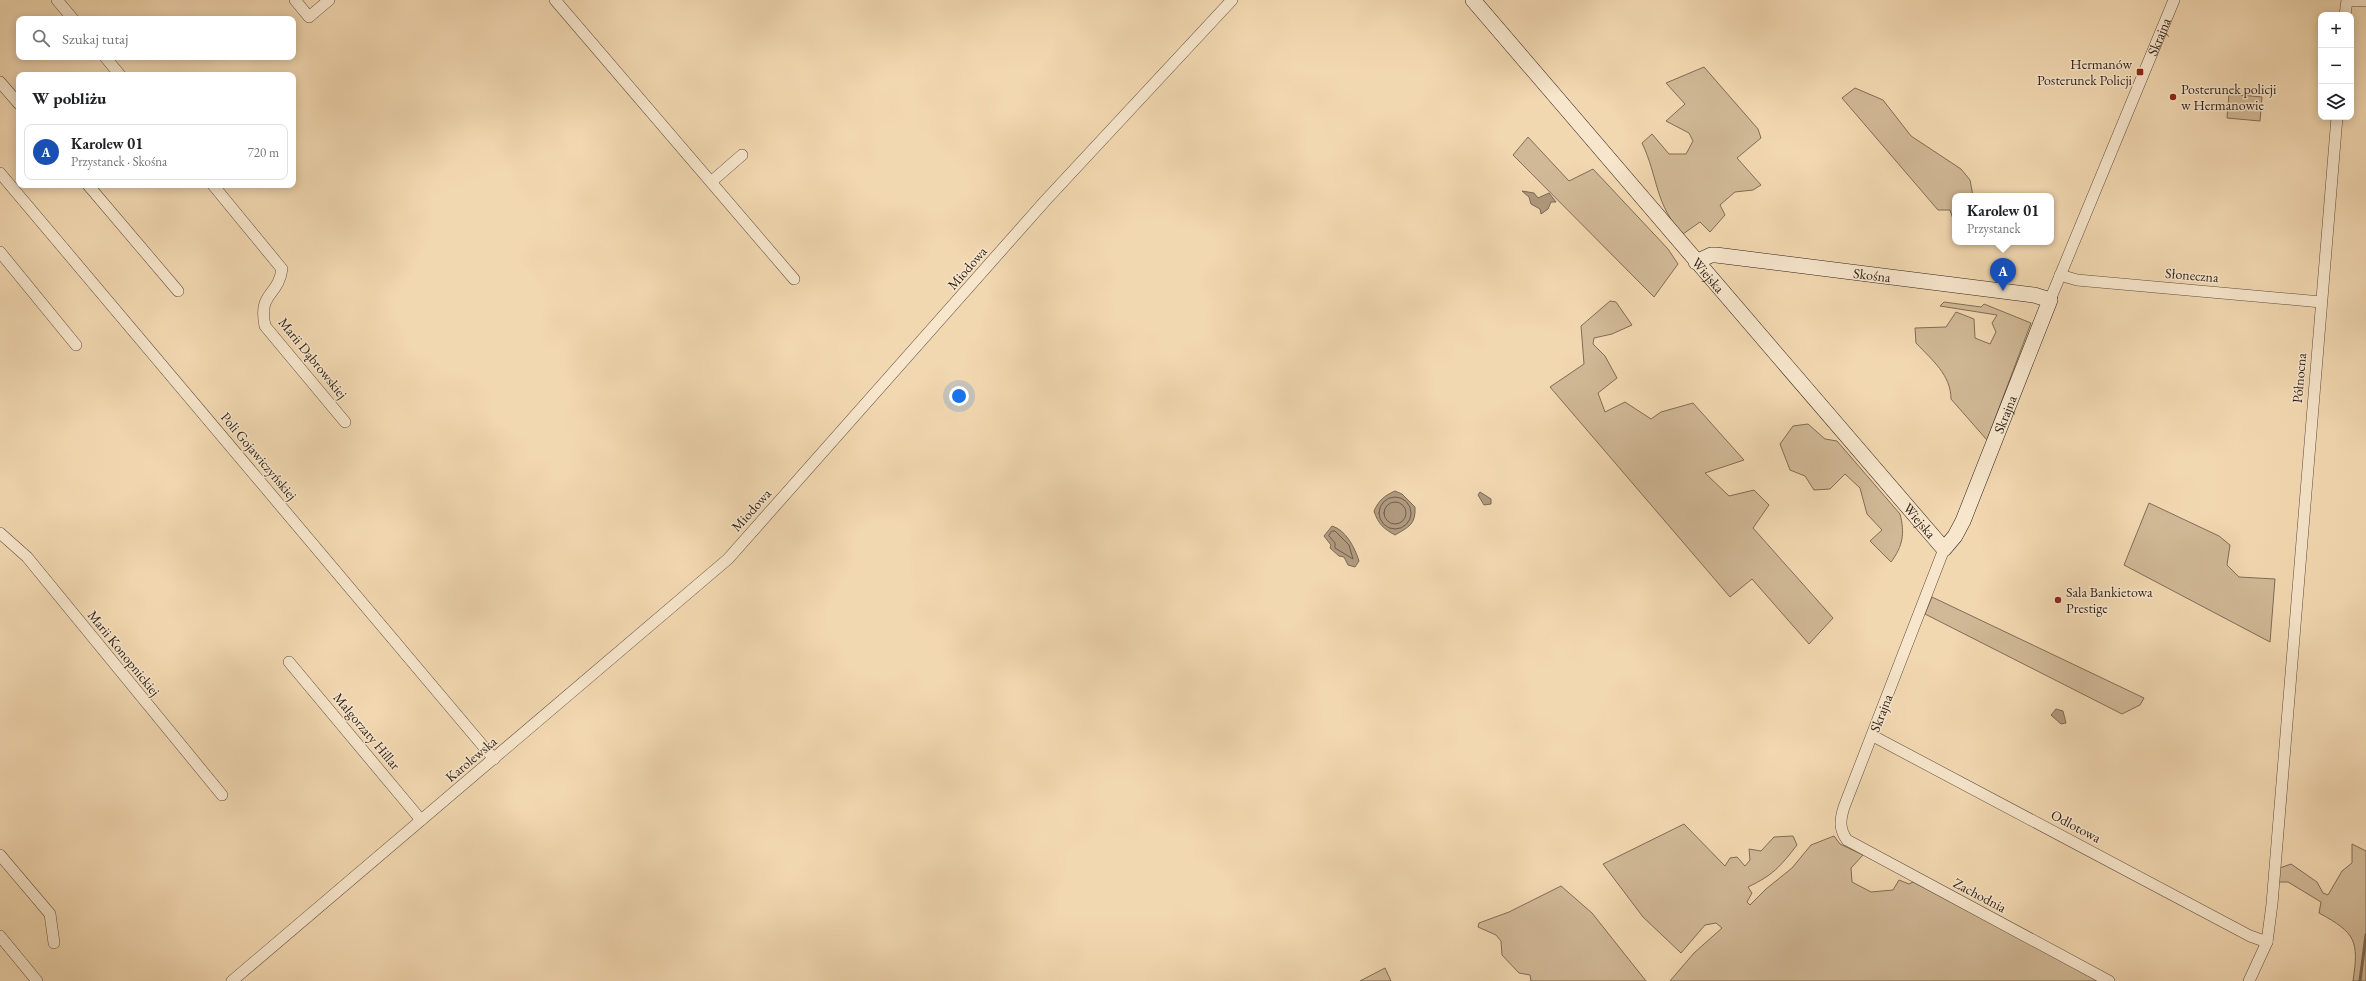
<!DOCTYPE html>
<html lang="pl">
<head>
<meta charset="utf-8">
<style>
  body { margin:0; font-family:"EB Garamond",serif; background:#f2f2f2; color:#202124 }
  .controls { position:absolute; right:12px; top:12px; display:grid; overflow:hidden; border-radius:8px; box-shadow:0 2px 10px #0003 }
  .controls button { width:36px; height:36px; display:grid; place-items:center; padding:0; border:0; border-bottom:1px solid #e0e0e0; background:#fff; color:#202124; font:20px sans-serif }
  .you { position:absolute; left:959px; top:396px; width:14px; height:14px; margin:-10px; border:3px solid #fff; border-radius:50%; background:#1a73e8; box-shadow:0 0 0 6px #1a73e833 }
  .badge { display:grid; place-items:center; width:26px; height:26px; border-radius:50%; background:#b45309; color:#fff; font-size:13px; font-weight:700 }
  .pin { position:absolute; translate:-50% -33px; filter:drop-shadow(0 1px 2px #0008) }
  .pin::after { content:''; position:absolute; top:21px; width:14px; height:12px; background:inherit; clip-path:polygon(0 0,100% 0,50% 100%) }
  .popup { position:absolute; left:1952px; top:193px; width:102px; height:52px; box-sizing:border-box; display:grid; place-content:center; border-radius:8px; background:#fff; filter:drop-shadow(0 1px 3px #0005); font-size:13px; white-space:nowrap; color:#757577 }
  .popup b { font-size:15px; color:#202124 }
  .popup::after { content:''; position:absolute; left:50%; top:100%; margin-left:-8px; border:8px solid transparent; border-top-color:#fff }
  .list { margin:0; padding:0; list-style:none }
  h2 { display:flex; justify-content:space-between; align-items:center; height:52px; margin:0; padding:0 16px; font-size:17px }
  h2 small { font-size:13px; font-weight:400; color:#757577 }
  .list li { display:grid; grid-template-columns:26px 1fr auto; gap:12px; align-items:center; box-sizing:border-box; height:56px; margin:0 8px 8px; padding:0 8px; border:1px solid #e0e0e0; border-radius:8px }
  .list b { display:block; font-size:15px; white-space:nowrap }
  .list p { margin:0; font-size:13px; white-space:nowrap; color:#757577 }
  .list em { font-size:13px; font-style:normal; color:#757577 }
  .icon { flex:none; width:22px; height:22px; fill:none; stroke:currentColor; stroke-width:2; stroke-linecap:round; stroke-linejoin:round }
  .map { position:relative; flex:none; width:2366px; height:981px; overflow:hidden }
  .search { position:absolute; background:#fff; box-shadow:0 2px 10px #0003; left:16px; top:16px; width:280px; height:44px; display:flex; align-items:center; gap:10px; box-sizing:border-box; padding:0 14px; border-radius:8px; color:#757577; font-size:15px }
  .panel { position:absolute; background:#fff; box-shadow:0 2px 10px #0003; left:16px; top:72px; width:280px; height:116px; border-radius:8px }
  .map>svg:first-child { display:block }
  .green { fill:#d1b997; stroke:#806c58 }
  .water { fill:#af997d; stroke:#7b6855 }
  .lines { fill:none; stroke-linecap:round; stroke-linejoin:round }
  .shore { stroke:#6e5c4a; stroke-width:1 }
  .stream { stroke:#7b6855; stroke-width:3 }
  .street-casing { stroke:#5f4d3e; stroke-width:12 }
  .secondary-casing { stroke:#2e1f18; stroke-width:16 }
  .street { stroke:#f7e6cc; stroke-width:11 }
  .secondary { stroke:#f7e6cc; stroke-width:15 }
  .poi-dot { fill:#8f2418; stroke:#f7e6cc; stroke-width:1.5 }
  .labels { text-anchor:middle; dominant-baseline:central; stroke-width:3; stroke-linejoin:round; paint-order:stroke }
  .street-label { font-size:14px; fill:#2e1f18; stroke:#f7e6cc }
  .poi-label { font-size:14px; fill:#2e1f18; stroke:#f7e6cc; text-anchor:start }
</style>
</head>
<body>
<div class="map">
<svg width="2366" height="981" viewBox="0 0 2366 981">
  <rect width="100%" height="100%" fill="#f2d8b1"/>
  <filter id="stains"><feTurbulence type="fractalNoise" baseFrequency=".005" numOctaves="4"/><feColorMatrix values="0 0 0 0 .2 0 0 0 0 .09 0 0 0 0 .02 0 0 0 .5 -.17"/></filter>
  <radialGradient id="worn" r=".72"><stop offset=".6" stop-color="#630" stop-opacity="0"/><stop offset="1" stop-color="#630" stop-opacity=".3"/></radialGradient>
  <path class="green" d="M1704,67L1758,129L1761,138L1737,158L1761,185L1753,190L1735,192L1720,205L1725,215L1710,232L1700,222L1683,234C1655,206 1658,176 1642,143L1652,134L1669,154H1686L1693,141L1689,133L1666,121L1685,104L1666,83Z
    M1855,88L1883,100L1911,136L1961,169L1970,180L1973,196H1955V225L1950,210H1938L1842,98Z
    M2229,94L2262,97L2260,121L2227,118Z
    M1528,137L1569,181L1593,169L1668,249L1678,264L1654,297L1513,155Z
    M1610,301L1616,302L1632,325L1612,334L1594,338L1593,344L1605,356L1617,378L1598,393L1605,412L1625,402L1651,419L1661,412L1693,403L1744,460L1705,473L1729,496L1754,490L1769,505L1753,528L1833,618L1809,644L1752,579L1730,597L1550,387L1584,364L1581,326Z
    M1944,302L1981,307L1984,304L2031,323L1987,440L1951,399C1951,375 1932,360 1916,343L1915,328L1946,327L1956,312L1974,319L1975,338L1990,344L1996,332L1992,323L1997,315L1940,306Z
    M1808,424L1825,439L1837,441L1900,514C1905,533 1903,546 1891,562L1870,541L1882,530L1867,514L1860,488L1845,474L1830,489L1814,490L1805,476L1790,470L1780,444L1793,426Z
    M2149,503L2219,536L2230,545L2227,565L2239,577L2275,579L2270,642L2124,565Z
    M1932,597L2144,698L2140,705L2122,714L1925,614Z
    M1684,824L1725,866L1730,858L1737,857L1745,866L1750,860L1749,849L1761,851L1774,837L1793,836L1797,845C1780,867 1773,875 1748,887L1752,893L1747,902L1750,905L1766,889L1792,868L1811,845L1834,836L1840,844L1863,855L1851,868L1852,882L1871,892L1893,890L1899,880L1909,884L1913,882L2099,981H1670L1694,953L1722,928L1716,923L1705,925L1681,953L1643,917L1603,864Z
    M2352,844L2366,851V981H2353C2359,941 2356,933 2319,913L2321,902L2288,882H2275L2277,869L2291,864L2317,882L2323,893L2328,895L2342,871L2352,863Z
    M1561,886L1592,913L1646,981H1531L1530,975L1519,973L1502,955L1501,941L1496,935L1478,927L1479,923L1509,912Z
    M1385,968L1391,981H1360Z"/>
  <path class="water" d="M1522,191L1534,193L1538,198L1549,193L1556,202H1551L1548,209L1541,214L1540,209L1531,204L1529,197Z
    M1395,491L1402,494L1415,507C1416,524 1409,527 1395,535C1384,529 1378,524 1374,511C1379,500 1384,496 1395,491Z
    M1480,492L1491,499V504L1484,505L1478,495Z
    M1332,526C1346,530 1355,548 1359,561L1355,567L1348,565L1344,557L1339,556L1330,548L1331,545L1324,536Z
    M2056,709L2063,711L2066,723L2061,724L2051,715Z"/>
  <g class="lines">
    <path class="shore" d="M1379 513a16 16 0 1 1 32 0a16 16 0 1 1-32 0Z
      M1384 513a11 11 0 1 1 22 0a11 11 0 1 1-22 0Z
      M1332,531H1335L1349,545L1353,559L1335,548V543L1329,536Z"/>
    <path class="stream" d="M2360,981L2366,935"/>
    <g class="street-casing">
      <g id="street">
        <path d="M57,0L73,19"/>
        <path d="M295,0L309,17L329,0"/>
        <path d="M555,0L794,279"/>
        <path d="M2345,15L2347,0L2366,1"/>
        <path d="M105,57L120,75"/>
        <path d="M0,82L19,104"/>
        <path d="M0,173L494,759"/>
        <path d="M711,182L742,155"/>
        <path d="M88,185L178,291"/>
        <path d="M213,185L282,269C278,297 258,292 265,326L345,422"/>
        <path d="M0,252L76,345"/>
        <path d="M2060,275L2077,280L2321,302"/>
        <path id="s1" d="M2050,300L2174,0"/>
        <path d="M0,533L27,557L222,795"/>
        <path d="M1944,549L1844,807C1840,820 1839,829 1847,840L2109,981"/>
        <path d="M289,662L421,820"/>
        <path d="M1873,736L2250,936L2267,942"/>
        <path d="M0,855L50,914L54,943"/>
        <path d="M0,936L37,981"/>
        <path d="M232,981L728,559L1045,201L1232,0"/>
        <path d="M2249,981L2267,942L2272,904L2337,117"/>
      </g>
    </g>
    <g class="secondary-casing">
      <g id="secondary">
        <path id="s2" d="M1473,0C1629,184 1787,366 1944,549L1955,536L1963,521L2050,300L2034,295L1716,255H1711L1696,262"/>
      </g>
    </g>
    <use href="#street" class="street"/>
    <use href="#secondary" class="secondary"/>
  </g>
  <g class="poi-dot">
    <rect x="2136" y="68" width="8" height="8" rx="2"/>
    <circle cx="2173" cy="97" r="4"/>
    <circle cx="2058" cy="600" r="4"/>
  </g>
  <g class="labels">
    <g class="street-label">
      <text stroke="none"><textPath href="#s1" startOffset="285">Skrajna</textPath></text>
      <text transform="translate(967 268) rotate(-49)">Miodowa</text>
      <text stroke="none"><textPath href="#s2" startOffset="362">Wiejska</textPath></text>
      <text transform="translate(1872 275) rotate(7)">Skośna</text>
      <text transform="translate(2192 275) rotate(5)">Słoneczna</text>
      <text transform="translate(313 358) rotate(51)">Marii Dąbrowskiej</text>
      <text transform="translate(2299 378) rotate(-85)">Północna</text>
      <text stroke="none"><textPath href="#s2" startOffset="872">Skrajna</textPath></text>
      <text transform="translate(259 456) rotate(50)">Poli Gojawiczyńskiej</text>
      <text transform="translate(751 510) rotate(-48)">Miodowa</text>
      <text stroke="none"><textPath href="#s2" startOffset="686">Wiejska</textPath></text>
      <text transform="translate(124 653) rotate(51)">Marii Konopnickiej</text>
      <text transform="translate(1881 713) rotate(-69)">Skrajna</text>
      <text transform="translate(367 731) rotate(50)">Małgorzaty Hillar</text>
      <text transform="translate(471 759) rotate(-40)">Karolewska</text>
      <text transform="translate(2076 826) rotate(28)">Odlotowa</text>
      <text transform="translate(1980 895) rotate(28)">Zachodnia</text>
    </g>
    <g class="poi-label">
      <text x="2132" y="64" text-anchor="end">Hermanów<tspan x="2132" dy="16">Posterunek Policji</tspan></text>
      <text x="2181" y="89">Posterunek policji<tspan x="2181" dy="16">w Hermanowie</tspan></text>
      <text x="2066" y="592">Sala Bankietowa<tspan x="2066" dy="16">Prestige</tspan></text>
    </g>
  </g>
  <rect width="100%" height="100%" filter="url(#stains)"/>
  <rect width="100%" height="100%" fill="url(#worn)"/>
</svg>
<div class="controls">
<button>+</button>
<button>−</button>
<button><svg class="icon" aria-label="layers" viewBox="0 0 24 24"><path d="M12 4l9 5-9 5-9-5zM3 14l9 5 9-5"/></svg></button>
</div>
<div class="you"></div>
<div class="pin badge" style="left:2003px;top:291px;background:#1a4fb4">A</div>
<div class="popup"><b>Karolew 01</b>Przystanek</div>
<div class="search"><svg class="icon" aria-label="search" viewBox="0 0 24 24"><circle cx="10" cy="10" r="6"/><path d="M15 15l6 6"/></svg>Szukaj tutaj</div>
<section class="panel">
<h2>W pobliżu<small></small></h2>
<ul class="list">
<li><span class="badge" style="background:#1a4fb4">A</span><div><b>Karolew 01</b><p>Przystanek · Skośna</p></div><em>720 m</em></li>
</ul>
</section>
</div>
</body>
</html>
